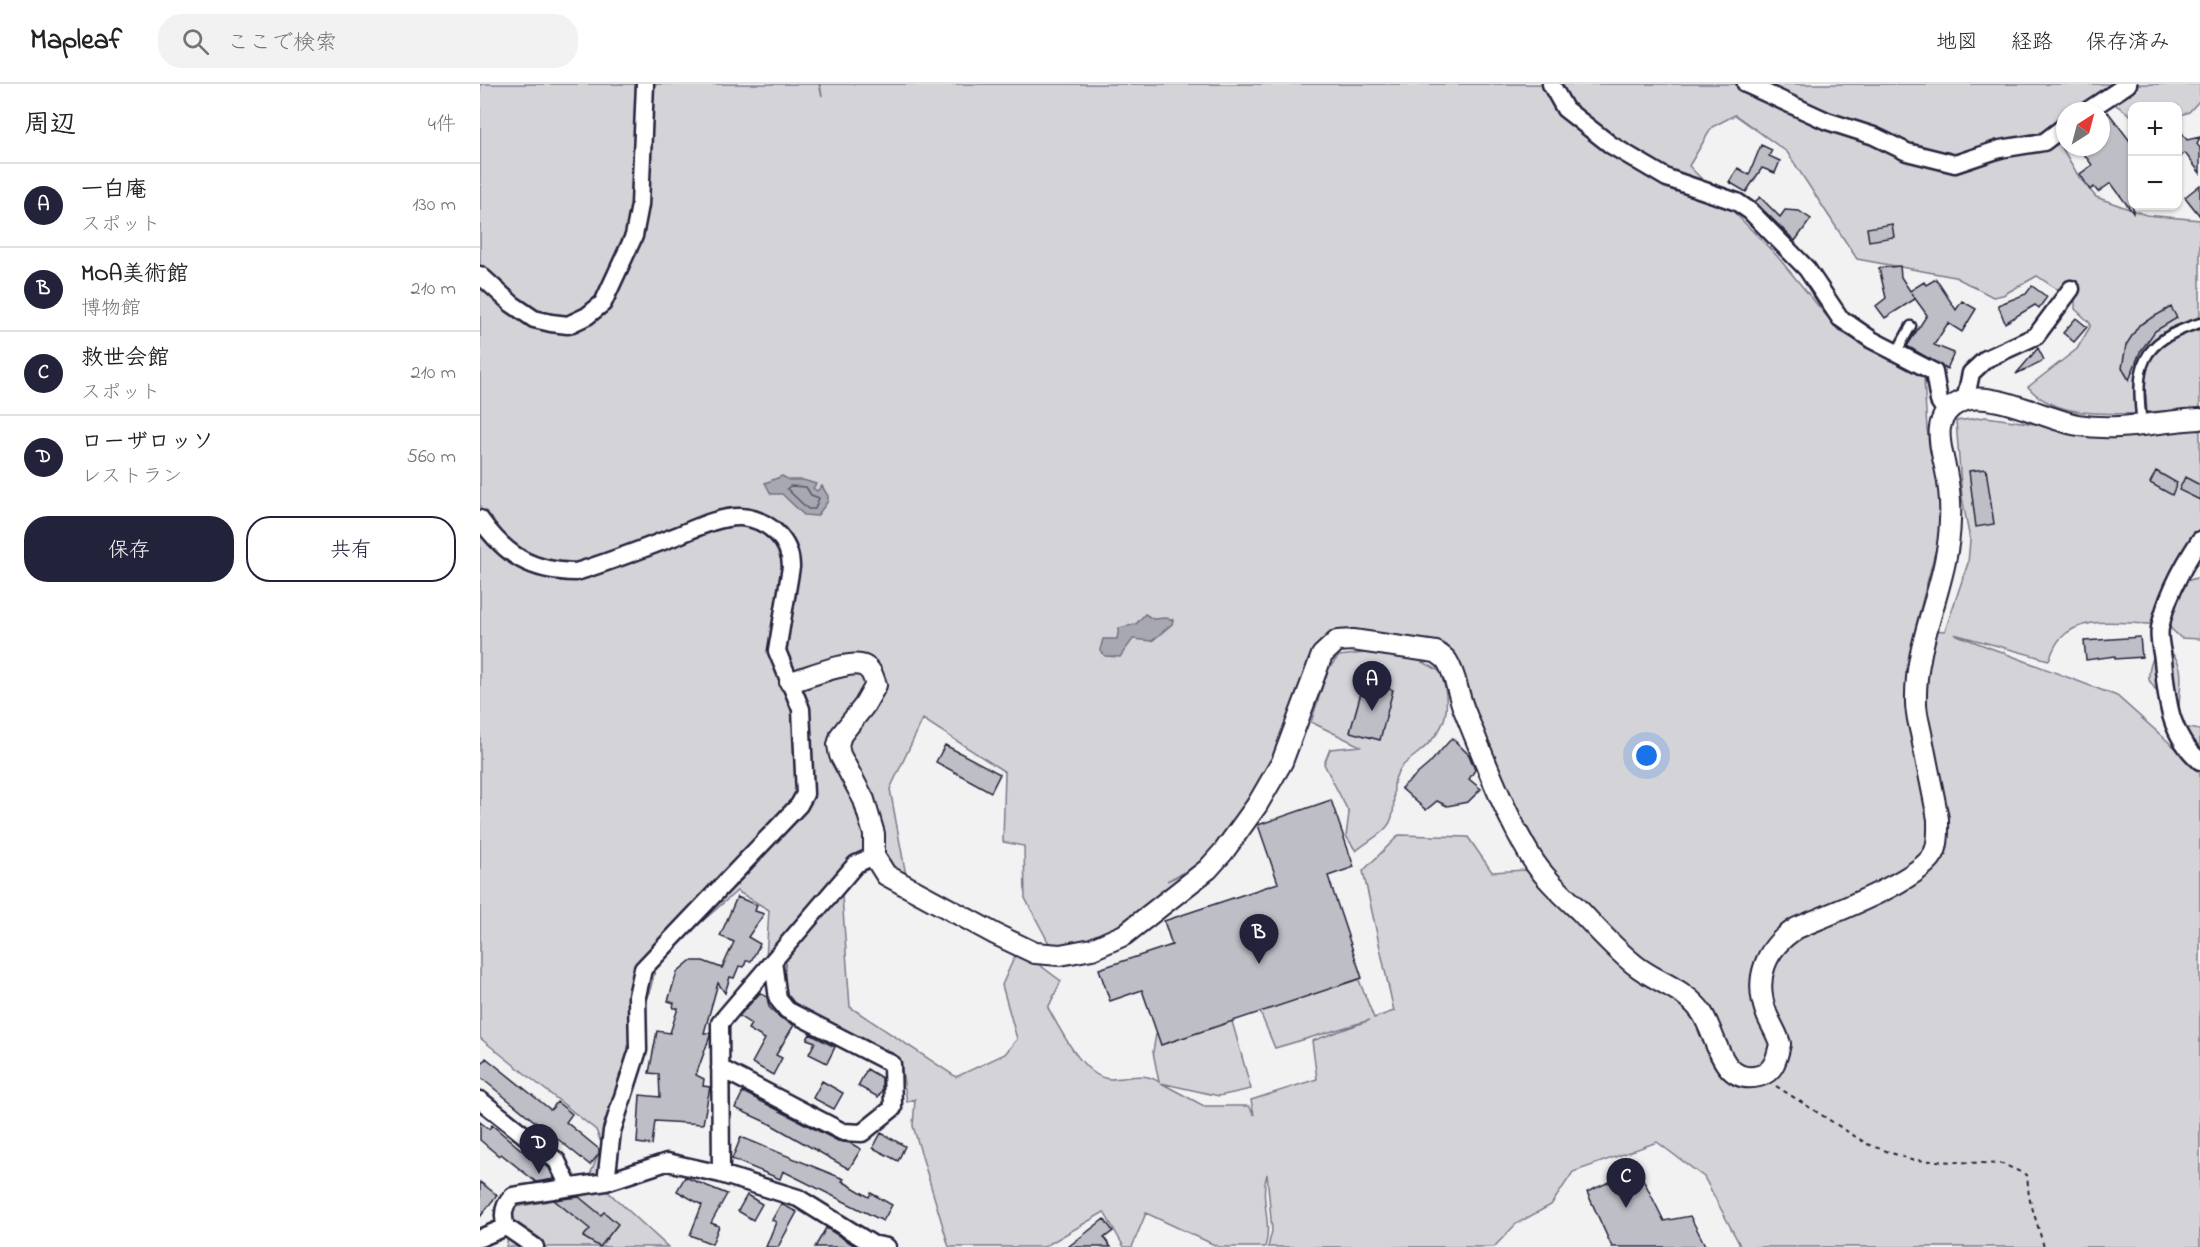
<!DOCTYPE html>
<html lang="ja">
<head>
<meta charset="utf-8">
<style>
  body { margin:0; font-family:"Indie Flower","Klee One",sans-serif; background:#f2f2f2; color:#222 }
  .controls { position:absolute; right:18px; top:18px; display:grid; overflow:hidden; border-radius:12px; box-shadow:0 2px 4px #0004 }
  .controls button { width:54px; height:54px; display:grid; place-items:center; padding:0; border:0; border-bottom:2px solid #e0e0e0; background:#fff; color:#222; font:30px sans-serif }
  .compass { position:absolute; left:1576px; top:18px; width:54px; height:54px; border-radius:50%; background:#fff; box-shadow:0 2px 4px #0004; rotate:36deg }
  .you { position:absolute; left:1167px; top:672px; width:21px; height:21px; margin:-15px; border:4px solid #fff; border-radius:50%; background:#1a73e8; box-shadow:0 0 0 9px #1a73e833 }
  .badge { display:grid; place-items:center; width:39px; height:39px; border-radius:50%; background:#22223b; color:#fff; font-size:20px; font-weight:700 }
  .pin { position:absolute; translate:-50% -50px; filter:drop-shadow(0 2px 3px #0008) }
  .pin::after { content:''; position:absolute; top:32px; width:21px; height:18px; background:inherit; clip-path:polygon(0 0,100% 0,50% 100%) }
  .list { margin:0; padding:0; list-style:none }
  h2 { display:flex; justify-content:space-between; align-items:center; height:78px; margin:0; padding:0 24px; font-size:26px }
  h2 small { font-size:20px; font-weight:400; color:#767676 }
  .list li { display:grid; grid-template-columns:39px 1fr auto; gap:18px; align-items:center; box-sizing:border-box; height:84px; padding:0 24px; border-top:2px solid #e0e0e0 }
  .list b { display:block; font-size:22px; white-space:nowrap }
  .list p { margin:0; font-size:20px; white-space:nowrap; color:#767676 }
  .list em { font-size:20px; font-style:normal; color:#767676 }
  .actions { display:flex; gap:12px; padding:18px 24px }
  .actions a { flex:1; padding:14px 0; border:2px solid #22223b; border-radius:24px; text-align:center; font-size:21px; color:#22223b }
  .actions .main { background:#22223b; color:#fff }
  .icon { flex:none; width:33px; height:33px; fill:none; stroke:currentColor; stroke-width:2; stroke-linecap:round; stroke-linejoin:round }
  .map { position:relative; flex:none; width:1720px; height:1163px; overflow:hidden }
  header { display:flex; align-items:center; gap:36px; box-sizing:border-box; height:84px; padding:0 30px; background:#fff; border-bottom:2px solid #e0e0e0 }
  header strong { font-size:28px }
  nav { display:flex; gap:33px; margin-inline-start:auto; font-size:21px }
  .search { width:420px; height:54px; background:#f2f2f2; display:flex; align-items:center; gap:15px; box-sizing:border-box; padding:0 21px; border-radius:24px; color:#767676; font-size:22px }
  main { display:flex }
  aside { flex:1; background:#fff }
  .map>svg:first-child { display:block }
  .green { fill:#d3d3d8; stroke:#7a7a8a; stroke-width:1.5; fill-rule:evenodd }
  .water { fill:#a8a8b2; stroke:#727282; stroke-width:1.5 }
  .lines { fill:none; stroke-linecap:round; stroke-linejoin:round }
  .shore { stroke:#58586b; stroke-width:1.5 }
  .building { fill:#bebec6; stroke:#22223b; stroke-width:1.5 }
  .service-casing { stroke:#22223b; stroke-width:13 }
  .minor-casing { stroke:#22223b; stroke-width:21 }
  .tertiary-casing { stroke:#22223b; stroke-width:24 }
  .path { stroke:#22223b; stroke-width:2; stroke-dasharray:4.5 4.5; stroke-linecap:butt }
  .service { stroke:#fff; stroke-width:8 }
  .minor { stroke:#fff; stroke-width:16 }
  .tertiary { stroke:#fff; stroke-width:20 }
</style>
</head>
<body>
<header>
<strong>Mapleaf</strong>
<div class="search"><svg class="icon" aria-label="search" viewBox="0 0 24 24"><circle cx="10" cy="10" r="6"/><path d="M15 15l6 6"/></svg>ここで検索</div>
<nav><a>地図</a><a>経路</a><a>保存済み</a></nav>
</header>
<main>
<aside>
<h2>周辺<small>4件</small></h2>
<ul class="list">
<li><span class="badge">A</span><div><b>一白庵</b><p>スポット</p></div><em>130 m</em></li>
<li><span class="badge">B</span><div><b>MOA美術館</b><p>博物館</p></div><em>210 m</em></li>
<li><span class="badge">C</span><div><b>救世会館</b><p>スポット</p></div><em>210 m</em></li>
<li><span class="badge">D</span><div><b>ローザロッソ</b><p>レストラン</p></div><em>560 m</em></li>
</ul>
<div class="actions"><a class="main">保存</a><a>共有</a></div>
</aside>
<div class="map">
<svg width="1720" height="1163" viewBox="0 0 1720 1163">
  <rect width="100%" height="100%" fill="#f2f2f3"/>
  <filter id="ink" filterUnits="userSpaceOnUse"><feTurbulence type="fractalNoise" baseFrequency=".0167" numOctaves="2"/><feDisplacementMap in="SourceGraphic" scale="12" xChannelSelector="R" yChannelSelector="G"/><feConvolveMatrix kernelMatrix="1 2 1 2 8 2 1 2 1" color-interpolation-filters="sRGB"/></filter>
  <g filter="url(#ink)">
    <path class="green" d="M0,0H339L342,12L340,0H1720V16L1709,28L1698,32V22H1652V32L1630,17L1615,27H1585V58L1581,62L1599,93L1616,113L1666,131L1720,136V325L1667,328L1666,310V330C1627,329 1576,335 1548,303L1597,265L1610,243V239L1595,225V212L1588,204L1578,206L1557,192L1523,211L1513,213L1475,193L1377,175L1307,68L1255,31L1232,43L1209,82L1297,172L1359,247L1444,294L1447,345L1464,434L1435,545L1465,547L1488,479L1490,456L1482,413L1476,337L1506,333L1648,353L1720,337V445L1702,476L1675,540C1645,541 1604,529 1580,555C1575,560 1572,569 1569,576L1474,550L1637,612L1720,686V1163H1261L1224,1093L1177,1058L1093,1088L1071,1121L1036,1140L1014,1163H788L792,1147L787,1090C779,1115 793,1139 785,1163H739L666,1129L652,1163H644L624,1128L564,1163H469L433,1042L435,1015L427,1018L420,974L322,929L304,905L306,867L355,819L286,875L289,826L257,807L178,876L132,1047L125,1105L188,1163H26L35,1123L102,1111L122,1061L116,1046L0,954ZM864,548L972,572L1034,726L1058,775L1098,823L1045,786L1012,788L988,753L919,751L883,787L914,927L894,934L877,891L780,928L795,964L890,936L832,957L837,995L771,1016L774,1031L769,1022H724L681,999L739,1012L771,1005L752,937L676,950L673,968L679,998C663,987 648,995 630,995C603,994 580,944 568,924L581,897L538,865L522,901L537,955L525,970L476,993L370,923L362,812L379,770L427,797L410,705L443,635L525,688L523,758L544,762L545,814L572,865L644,851L723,780L687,797L744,767L791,690Z
      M1720,493V555L1701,554L1687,541L1697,513L1706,497Z
      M1684,561C1717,588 1689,611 1704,643L1720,646V672L1669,596C1668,584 1673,575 1677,564Z
      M884,569C916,570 932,570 961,588C972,624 968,645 938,669C931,675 922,680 918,688C908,705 921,729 905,745C897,753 885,759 876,767L866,752L869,729L844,680L850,665L880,662L831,638L848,585L859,572Z"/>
    <path class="water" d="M302,392L309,396H323L336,400L333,404L337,407L342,402L348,412V417L337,432L324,431L302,410H291L285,399Z
      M665,530L673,535C681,535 685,532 693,536L692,540L672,557L653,555L640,573L625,572L620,566L623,555H637L639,544L656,540Z"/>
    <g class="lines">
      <path class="shore" d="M310,402L326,403L331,411L339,414L335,425H328L307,405Z"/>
    </g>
    <path class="building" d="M1628,28L1653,61V129L1631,99L1618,108L1614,103L1610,106L1600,90L1612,81L1599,63H1621V34Z
      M1698,43L1707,56L1720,53L1717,60L1720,64V89L1705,69L1698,74Z
      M1281,61L1292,66L1289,72L1300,77L1295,89L1282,84L1266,108L1249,98L1258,84L1269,91Z
      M1720,101V132L1705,113Z
      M1280,113L1300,133L1305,126L1319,127L1331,135L1315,157L1275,118Z
      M1412,140L1414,153L1389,157L1387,144Z
      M1420,182L1421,193L1430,207L1444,198L1446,201L1456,195L1476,226L1482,217L1496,225L1482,248L1468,239L1454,261L1474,269L1467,285L1427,262L1447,231L1431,209L1435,215L1405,234L1396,222L1406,214L1399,184Z
      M1552,202L1567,213L1559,224L1555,221L1525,239L1518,221L1546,210Z
      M1691,223L1697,234L1675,247L1660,268L1649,296L1642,284L1646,261L1659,241Z
      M1596,234L1607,243L1594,258L1583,249Z
      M1558,264L1564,276L1536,290Z
      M1506,385L1514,440L1496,443L1489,387Z
      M1676,387L1697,399L1692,411L1670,399Z
      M1705,393L1720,401V416L1699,406Z
      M1660,553L1662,573L1635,575V572L1606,576L1604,557Z
      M884,598L913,606L900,656L870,648Z
      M972,654L989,671L995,686L989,695L1001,705L988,718L967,722L957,717L946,726L921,704L949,680Z
      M465,661L520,690L511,708L456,678Z
      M851,716L874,783L848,792L882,894L681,961L662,906L630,917L619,885L692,861L684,837L798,799L778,741Z
      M257,813L277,821L275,827L284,830L268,853L280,860L271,877H266L264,883L259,882L254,894L250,893L245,909L238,899L224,949H230V952L216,991L224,995L223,1002L230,1003L223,1040L175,1037L172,1061L157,1059L160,1011L180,1013L179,990L169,989L177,947L190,949L198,924H193L194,919L188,917L197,888L210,877H223L242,884L254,858L240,852Z
      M280,909L287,913L289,923L299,933L314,941L296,971L302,974L293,991L272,979L285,955L268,945L271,940L259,932Z
      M330,950L355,963L347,979L329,970L335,958L327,955Z
      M6,974L71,1026L77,1018L92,1030L86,1038L119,1065V1070L110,1081L74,1052L72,1055L57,1043L59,1041L0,993V982Z
      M387,985L402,994V1006L398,1013L378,1002Z
      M342,997L363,1009L354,1025L333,1014Z
      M263,1008L358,1057L370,1059L381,1065L369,1085L290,1040L255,1024Z
      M0,1038L9,1045L12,1041L44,1068L46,1066L69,1084L74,1095L56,1098L21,1070L19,1072L0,1056Z
      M401,1049L425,1062L418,1077L393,1064Z
      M261,1053L364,1095L362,1097L389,1113L391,1109L412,1121L403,1137L303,1087L300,1095L252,1075Z
      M1158,1085L1184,1137L1210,1132L1226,1163H1132L1107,1108Z
      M205,1093L247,1110L231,1139L239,1142L232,1160L210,1151L222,1121L197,1107Z
      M0,1098L17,1111L0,1133Z
      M267,1111L282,1120L273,1136L258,1127Z
      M99,1113L121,1131L124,1128L138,1140L120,1163L103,1153L110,1145L74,1116Z
      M301,1120L317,1128L298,1163H286L296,1138L292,1136Z
      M624,1135L633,1147L624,1154L631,1163H588Z
      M346,1144L348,1145L377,1163H335Z"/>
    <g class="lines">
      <g class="service-casing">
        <path id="service" d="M1416,269L1431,242
          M1662,341C1655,281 1659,258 1720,239"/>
      </g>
      <g class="minor-casing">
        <path id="minor" d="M1071,0L1085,25L1131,61L1187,94L1257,118L1270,127L1327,185L1360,234L1392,256L1454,288L1459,317L1467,329
          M1266,0L1347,37L1394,52L1427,68L1475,80L1520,65L1564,58L1585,42
          M1607,27L1648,0
          M0,191L32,220L54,235L71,239L88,241L107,232L123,219L154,152L160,121L165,0
          M1485,317L1491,289L1506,275L1556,252L1591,205
          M0,435C26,472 51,487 96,488C129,478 160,466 191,454C212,446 238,432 261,433C288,435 311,456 311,483L297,567L321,625L325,710L319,721L163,885L157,912L158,966L132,1047L126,1098
          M1720,456C1703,482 1686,513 1680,544C1678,555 1682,566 1683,576C1687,615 1688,649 1720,677
          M240,984L363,1048L382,1049L413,1024L412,980L307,926L298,915L293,877
          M0,1016L77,1077L89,1103
          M241,1090L240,939L376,780L394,772
          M0,1154L26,1143
          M55,1163L26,1143C22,1131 23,1121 33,1112L126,1098L187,1078L241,1090L318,1114L392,1160L407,1163"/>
      </g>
      <g class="tertiary-casing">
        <path id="tertiary" d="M310,598C326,594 370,575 384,582C392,586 393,593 396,601L384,622L361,651L358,661L360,671L384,716L394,750V772L406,791L515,850L555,869L580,871L612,865L644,851L728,785L744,767L777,721L802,678L842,571L857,557L873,556L956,568C960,571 964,573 967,577C976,591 978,612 985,628C1005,677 1024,728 1051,773C1063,793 1083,811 1100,827C1118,846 1135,865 1155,881C1176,898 1206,905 1222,929C1237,952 1241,1002 1279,992C1294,988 1297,974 1300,960C1297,949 1291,941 1287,931C1273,895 1285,864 1317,844C1347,831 1444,796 1455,767C1459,757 1458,746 1458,735C1453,708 1447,681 1442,654C1440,643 1436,630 1436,619C1434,555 1469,499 1470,436C1471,421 1469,402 1466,387C1461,363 1449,333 1480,318C1509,304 1567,336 1598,341C1639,348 1679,337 1720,335"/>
      </g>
      <path class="path" d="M1296,1002L1387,1060L1431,1076L1523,1080L1547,1091L1549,1113L1564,1163"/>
      <use href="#service" class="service"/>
      <use href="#minor" class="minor"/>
      <use href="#tertiary" class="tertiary"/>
    </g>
  </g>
</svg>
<div class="controls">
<button>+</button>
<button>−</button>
</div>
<svg class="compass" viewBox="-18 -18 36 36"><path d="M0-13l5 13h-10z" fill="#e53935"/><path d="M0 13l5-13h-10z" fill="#767676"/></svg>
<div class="you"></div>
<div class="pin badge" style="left:892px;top:627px">A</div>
<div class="pin badge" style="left:779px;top:880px">B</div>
<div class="pin badge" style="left:1146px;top:1124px">C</div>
<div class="pin badge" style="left:59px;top:1090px">D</div>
</div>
</main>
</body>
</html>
